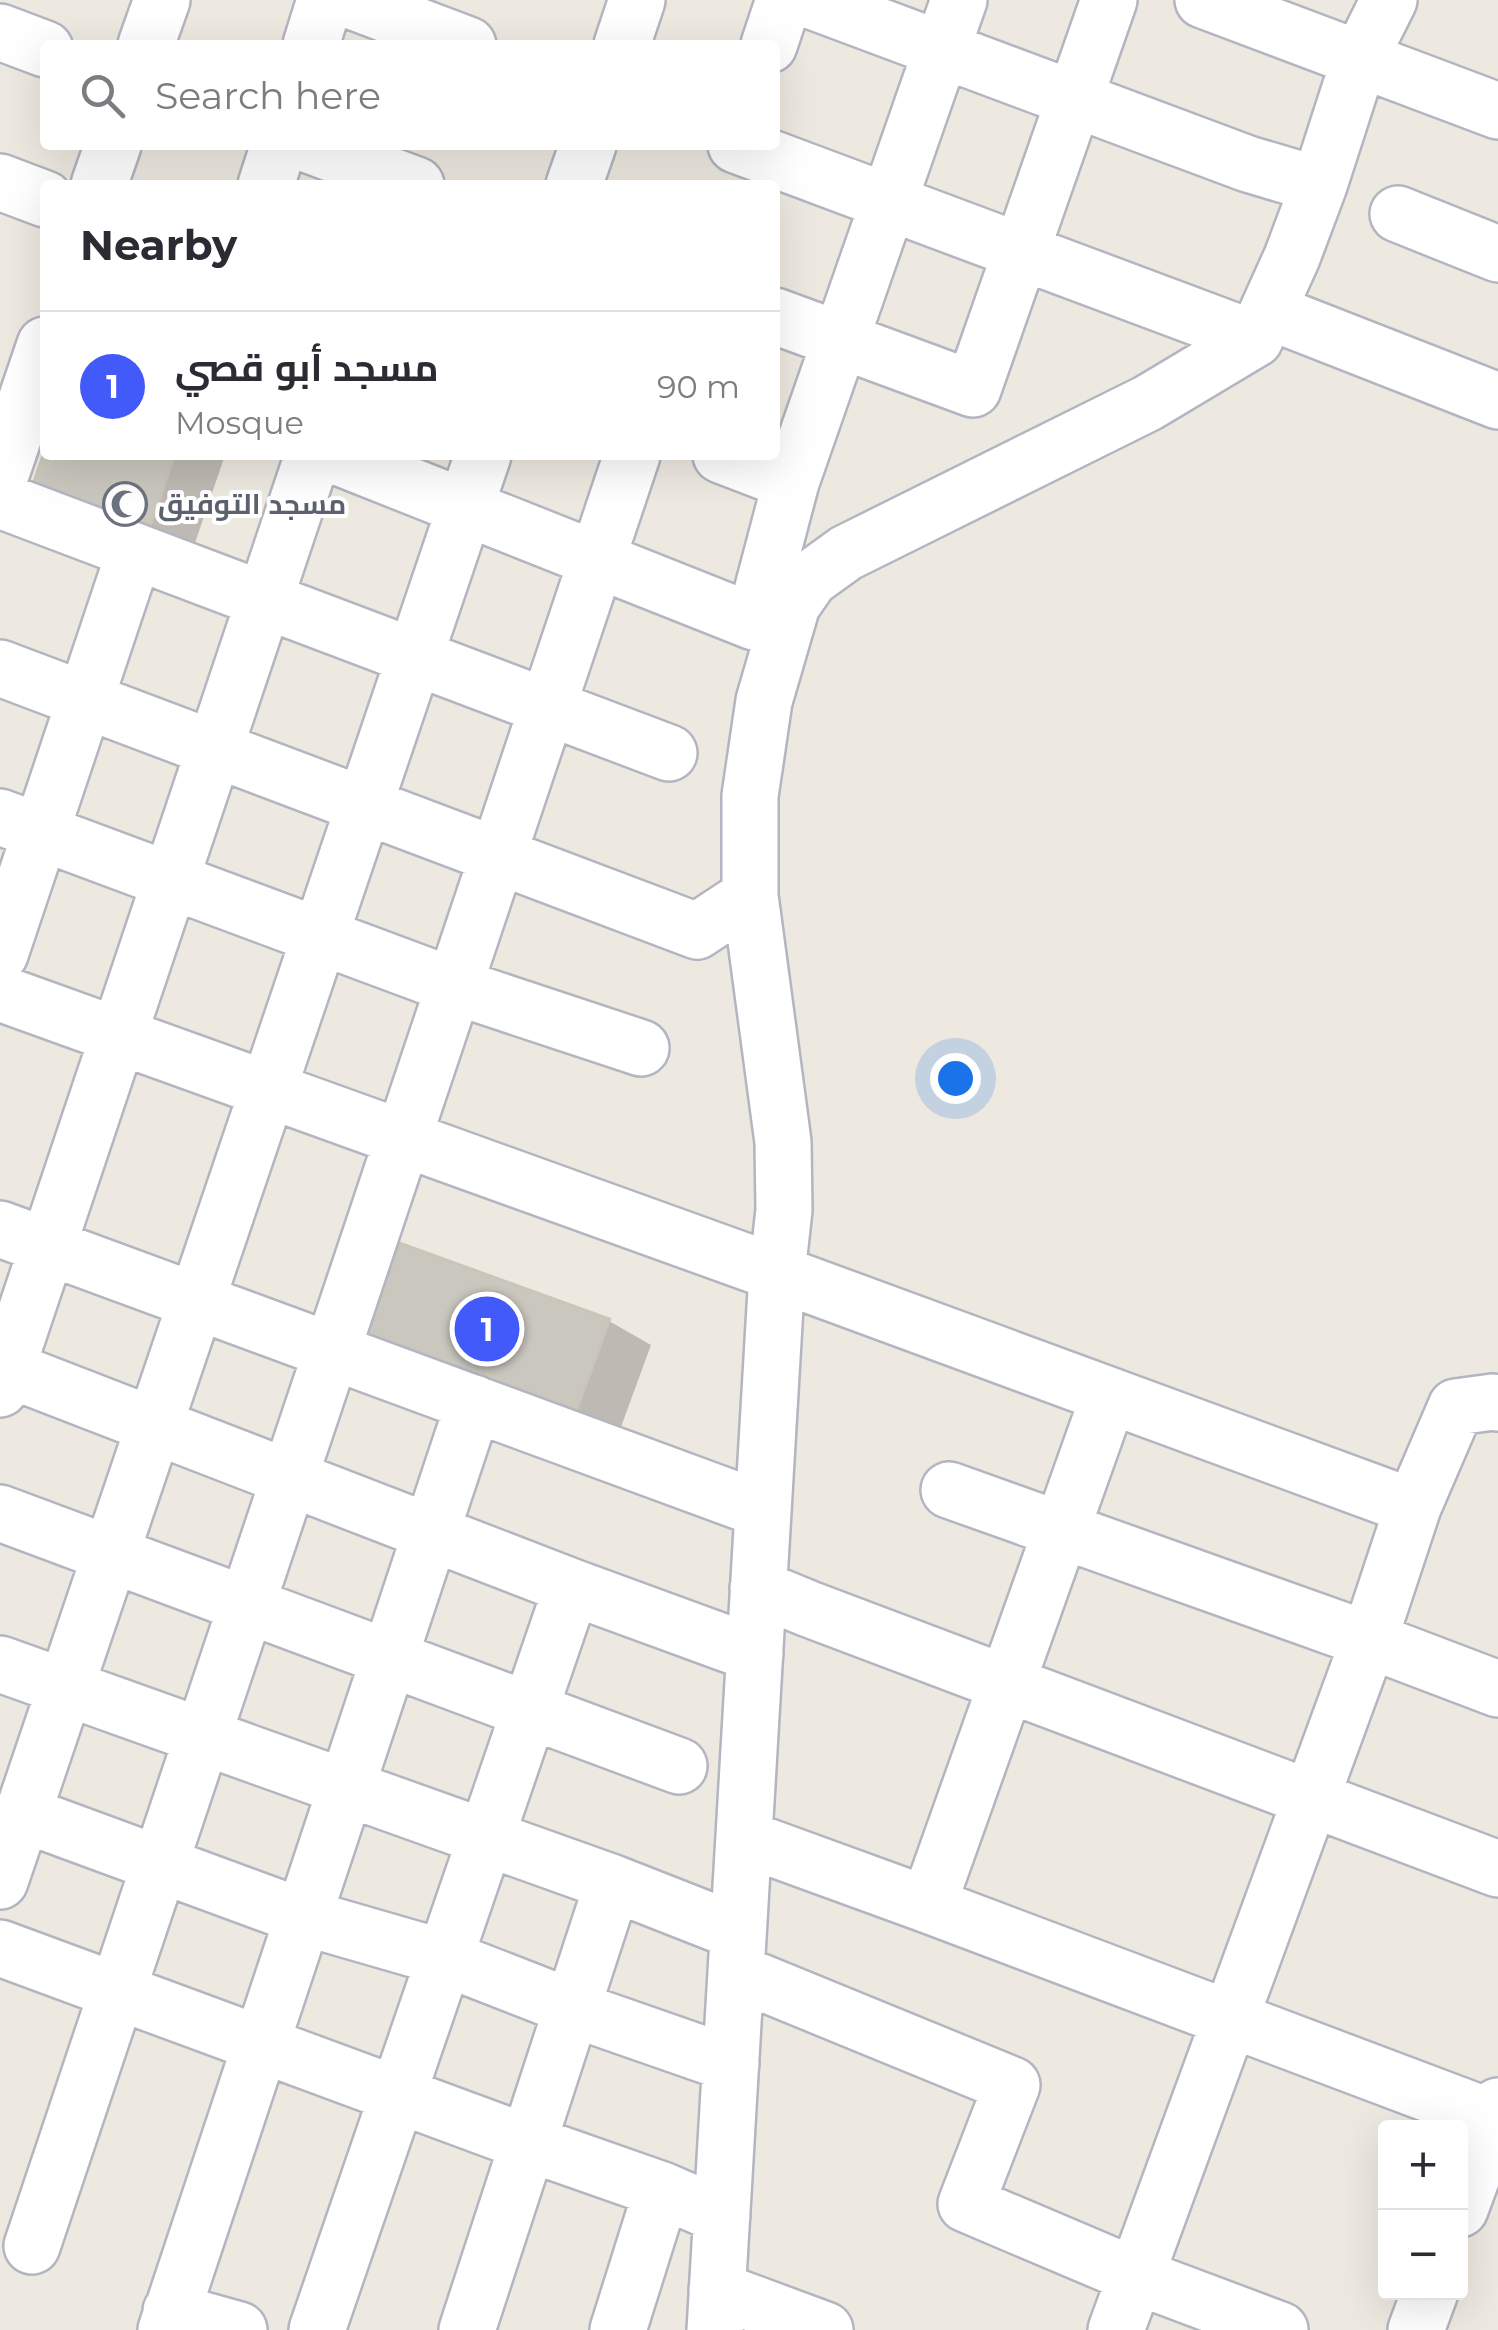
<!DOCTYPE html>
<html lang="en">
<head>
<meta charset="utf-8">
<style>
  body { margin:0; font-family:Montserrat,Cairo,sans-serif; background:#f7f7f7; color:#2b2b33 }
  .controls { position:absolute; right:30px; bottom:30px; display:grid; overflow:hidden; border-radius:10px; box-shadow:0 10px 40px #0002 }
  .controls button { width:90px; height:90px; display:grid; place-items:center; padding:0; border:0; border-bottom:2px solid #e1e1e2; background:#fff; color:#2b2b33; font:50px sans-serif }
  .you { position:absolute; left:955px; top:1078px; width:35px; height:35px; margin:-25px; border:8px solid #fff; border-radius:50%; background:#1a73e8; box-shadow:0 0 0 15px #1a73e833 }
  .badge { display:grid; place-items:center; width:65px; height:65px; border-radius:50%; background:#425af9; color:#fff; font-size:32px; font-weight:700 }
  .pin { position:absolute; translate:-50% -50%; border:5px solid #fff; box-shadow:0 2px 10px #0006 }
  .list { margin:0; padding:0; list-style:none }
  h2 { display:flex; justify-content:space-between; align-items:center; height:130px; margin:0; padding:0 40px; font-size:42px }
  h2 small { font-size:32px; font-weight:400; color:#7c7c81 }
  .list li { display:grid; grid-template-columns:65px 1fr auto; gap:30px; align-items:center; box-sizing:border-box; height:150px; padding:0 40px; border-top:2px solid #e1e1e2 }
  .list b { display:block; font-size:38px; white-space:nowrap }
  .list p { margin:0; font-size:32px; white-space:nowrap; color:#7c7c81 }
  .list em { font-size:32px; font-style:normal; color:#7c7c81 }
  .icon { flex:none; width:55px; height:55px; fill:none; stroke:currentColor; stroke-width:2; stroke-linecap:round; stroke-linejoin:round }
  .map { position:relative; flex:none; width:1498px; height:2330px; overflow:hidden }
  .search { position:absolute; background:#fff; box-shadow:0 10px 40px #0002; left:40px; top:40px; width:740px; height:110px; display:flex; align-items:center; gap:25px; box-sizing:border-box; padding:0 35px; border-radius:10px; color:#7c7c81; font-size:38px }
  .panel { position:absolute; background:#fff; box-shadow:0 10px 40px #0002; left:40px; top:180px; width:740px; height:280px; border-radius:10px }
  .map>svg:first-child { display:block }
  .shadow { fill:#0003 }
  .building { fill:#cac7be; stroke:#cac5b9; stroke-width:2.5 }
  .lines { fill:none; stroke-linecap:round; stroke-linejoin:round }
  .minor-casing { stroke:#b3b5c0; stroke-width:60 }
  .minor { stroke:#fff; stroke-width:55 }
  .labels { text-anchor:middle; dominant-baseline:central; stroke-width:8; stroke-linejoin:round; paint-order:stroke }
  .worship-label { font-size:28px; font-weight:bold; fill:#5b616d; stroke:#fff; text-anchor:start }
</style>
</head>
<body>
<div class="map">
<svg width="1498" height="2330" viewBox="0 0 1498 2330">
  <rect width="100%" height="100%" fill="#eee9e0"/>
  <path class="shadow" d="M46,455H225L194,546L78,507L36,482Z
    M609,1321L651,1345L617,1438L410,1363Z"/>
  <path class="building" d="M45,449V455H175L151,524L33,484Z
    M400,1243L610,1319L575,1415L365,1339Z"/>
  <g class="lines">
    <g class="minor-casing">
      <path id="minor" d="M349,0L468,45
        M809,0L1248,164L1319,185
        M1203,0L1498,111
        M0,32L45,49
        M146,45L162,0
        M311,45L325,0
        M622,45L637,0
        M769,45L784,0
        M309,145L416,185
        M736,145L1255,339
        M0,182L45,199
        M99,185L113,145
        M266,185L279,145
        M574,185L588,145
        M1398,214L1498,254
        M1268,311L1498,401
        M775,316L973,389L1109,0
        M333,455L754,622L791,482L959,0
        M721,455L791,482
        M0,477L45,345
        M0,500L669,753
        M0,668L697,931L750,896
        M0,817L454,986L641,1048
        M0,954L135,551
        M0,993L777,1273L1413,1507
        M0,1229L763,1510
        M0,1366L572,1587L755,1654
        M0,1389L313,455
        M949,1490L1369,1640L1498,1689
        M0,1513L679,1766
        M758,1588L809,1609L1498,1869
        M0,1664L613,1883L738,1932
        M23,1814L303,1917L445,1958L599,2018L731,2064
        M744,1838L928,1905L1498,2120
        M0,1881L483,455
        M928,1905L1109,1396
        M0,1948L528,2143L662,2190L722,2216
        M736,1972L1012,2085L966,2204L1136,2276L1280,2330
        M1460,2209L1498,2106
        M32,2246L632,455
        M717,2290L825,2330
        M171,2311L239,2330
        M166,2330L474,1403
        M317,2330L572,1587
        M467,2330L613,1883
        M618,2330L662,2190
        M715,2330L777,1273L784,1210L783,1142L750,896V796L764,701L792,605L810,579L846,553L1148,403L1255,339L1292,257L1319,185L1360,58L1389,0
        M1116,2330L1369,1640L1413,1507L1456,1407L1493,1402L1498,1403
        M1416,2330L1430,2292"/>
    </g>
    <use href="#minor" class="minor"/>
  </g>
  <defs>
    <g id="mosque-ring" transform="scale(2.25)"><circle r="9.5" fill="#fff" stroke="#6b7280" stroke-width="1.5"/><path d="M3.5-4.9A6 6 0 1 0 3.5 4.9A5 5 0 1 1 3.5-4.9Z" fill="#6b7280"/></g>
  </defs>
  <g fill-rule="evenodd">
    <use href="#mosque-ring" x="125" y="504"/>
  </g>
  <g class="labels">
    <g class="worship-label">
      <text x="158" y="504">مسجد التوفيق</text>
    </g>
  </g>
</svg>
<div class="controls">
<button>+</button>
<button>−</button>
</div>
<div class="you"></div>
<div class="pin badge" style="left:487px;top:1329px">1</div>
<div class="search"><svg class="icon" aria-label="search" viewBox="0 0 24 24"><circle cx="10" cy="10" r="6"/><path d="M15 15l6 6"/></svg>Search here</div>
<section class="panel">
<h2>Nearby<small></small></h2>
<ul class="list">
<li><span class="badge">1</span><div><b>مسجد أبو قصي</b><p>Mosque</p></div><em>90 m</em></li>
</ul>
</section>
</div>
</body>
</html>
